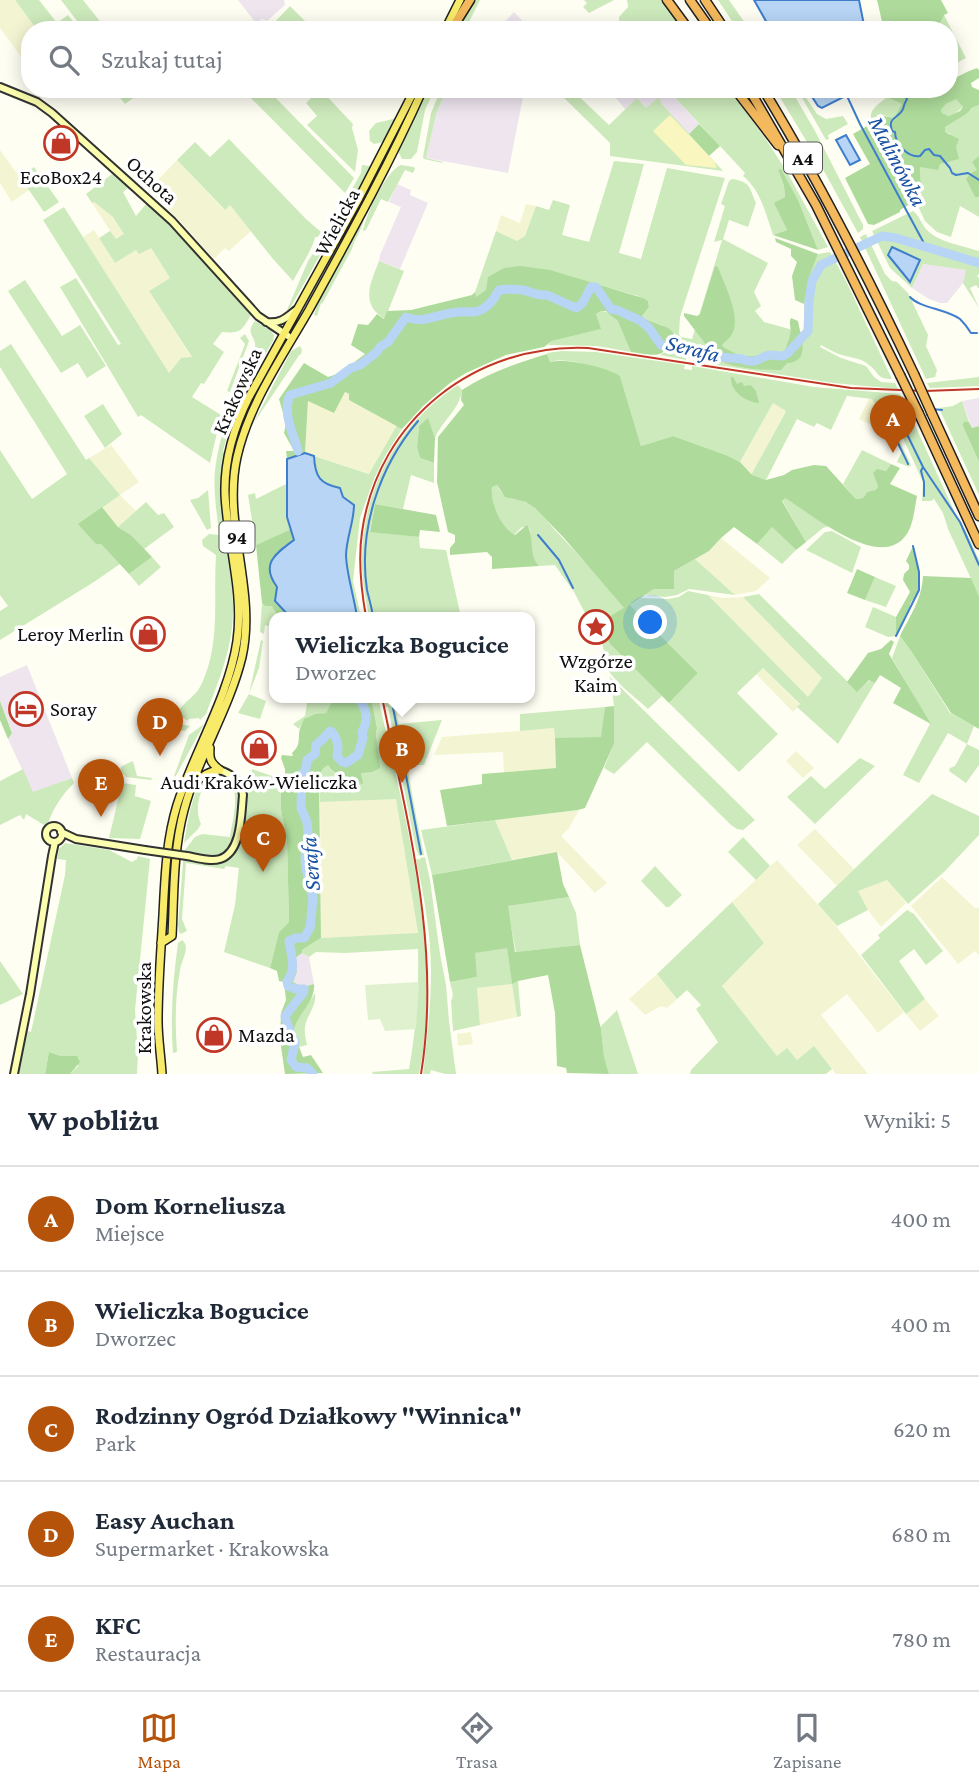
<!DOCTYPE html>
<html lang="pl">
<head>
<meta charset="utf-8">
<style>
  body { margin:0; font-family:"Crimson Pro",serif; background:#f2f2f3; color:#1f2937 }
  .you { position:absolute; left:651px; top:623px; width:24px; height:24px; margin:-18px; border:5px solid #fff; border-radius:50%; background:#1a73e8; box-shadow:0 0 0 10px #1a73e833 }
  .badge { display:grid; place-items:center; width:46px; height:46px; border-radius:50%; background:#b45309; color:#fff; font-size:23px; font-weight:700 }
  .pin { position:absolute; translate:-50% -58px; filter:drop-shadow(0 2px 4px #0008) }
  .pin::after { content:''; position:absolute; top:37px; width:24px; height:21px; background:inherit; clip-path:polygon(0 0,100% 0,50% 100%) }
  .popup { position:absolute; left:269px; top:612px; width:266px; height:91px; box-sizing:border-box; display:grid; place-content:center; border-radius:14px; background:#fff; filter:drop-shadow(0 2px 5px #0005); font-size:23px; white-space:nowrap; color:#747a83 }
  .popup b { font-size:26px; color:#1f2937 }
  .popup::after { content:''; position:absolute; left:50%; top:100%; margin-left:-14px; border:14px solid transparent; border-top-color:#fff }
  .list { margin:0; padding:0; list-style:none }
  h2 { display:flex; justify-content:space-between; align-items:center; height:91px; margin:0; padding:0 28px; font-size:30px }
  h2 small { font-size:23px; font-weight:400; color:#747a83 }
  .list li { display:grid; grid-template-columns:46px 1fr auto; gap:21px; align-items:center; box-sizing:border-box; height:105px; padding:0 28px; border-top:2px solid #e0e1e3 }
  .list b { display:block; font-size:26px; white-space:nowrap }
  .list p { margin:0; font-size:23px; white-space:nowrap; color:#747a83 }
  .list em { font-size:23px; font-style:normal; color:#747a83 }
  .icon { flex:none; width:38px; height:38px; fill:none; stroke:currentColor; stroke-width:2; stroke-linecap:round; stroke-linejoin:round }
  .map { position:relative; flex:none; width:979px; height:1074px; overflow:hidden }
  .search { position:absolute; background:#fff; box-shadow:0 4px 18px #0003; left:21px; right:21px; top:21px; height:77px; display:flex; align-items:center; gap:18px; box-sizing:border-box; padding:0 24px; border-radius:28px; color:#747a83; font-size:26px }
  .sheet { height:616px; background:#fff }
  nav { display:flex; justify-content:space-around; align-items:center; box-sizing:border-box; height:98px; border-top:2px solid #e0e1e3; background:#fff; font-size:19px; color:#747a83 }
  nav a { display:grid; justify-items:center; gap:4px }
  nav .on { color:#b45309 }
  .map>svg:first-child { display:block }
  .industrial { fill:#eee5ee }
  .farmland { fill:#f3f5d2 }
  .green { fill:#cdeabc }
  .forest { fill:#aedb9b; fill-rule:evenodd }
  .sand { fill:#faf6bf }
  .pitch { fill:#dff1ce }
  .water { fill:#b8d5f6; stroke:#3e7ecd; stroke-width:2 }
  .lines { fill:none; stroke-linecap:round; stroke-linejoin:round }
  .stream { stroke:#3e7ecd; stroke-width:2 }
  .river { stroke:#b8d5f6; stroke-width:9 }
  .secondary-casing { stroke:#323232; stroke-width:10 }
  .primary-casing { stroke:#212121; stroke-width:10 }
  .highway-casing { stroke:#212121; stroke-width:11 }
  .secondary { stroke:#fbfeae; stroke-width:6 }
  .primary { stroke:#f8eb6a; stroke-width:7 }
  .highway { stroke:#f4b95c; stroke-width:8 }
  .rail { stroke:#c13727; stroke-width:2 }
  .secondary-bridge-casing { stroke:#323232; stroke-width:10; stroke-linecap:butt }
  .highway-bridge-casing { stroke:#212121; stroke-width:11; stroke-linecap:butt }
  .secondary-bridge { stroke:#fbfeae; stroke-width:6 }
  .highway-bridge { stroke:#f4b95c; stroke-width:8 }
  .labels { text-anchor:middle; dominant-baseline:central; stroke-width:7; stroke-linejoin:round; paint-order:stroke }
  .shield { fill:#fff; stroke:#585858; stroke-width:2 }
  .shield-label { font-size:19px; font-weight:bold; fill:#101010 }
  .poi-label { font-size:21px; fill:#101010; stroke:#fff }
  .street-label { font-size:21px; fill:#101010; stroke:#fff }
  .water-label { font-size:23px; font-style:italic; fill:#1851a3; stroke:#fff }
</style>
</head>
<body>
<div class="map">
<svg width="979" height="1074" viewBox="0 0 979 1074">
  <rect width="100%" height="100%" fill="#fffef3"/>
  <path class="industrial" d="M238,0H284L285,5L267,21L262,19L258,22L259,27Z
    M514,12L531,30H497Z
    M447,89H500L523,97L508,173L426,158L437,111Z
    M608,89H667L699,124L689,134L661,103L646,108L637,98L626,110Z
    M397,184L411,190L410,195L428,203L400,269L379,261L380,255L401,207L389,202Z
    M923,264L967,270L963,283L947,303H940L929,299L912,288Z
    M979,398V426L972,428L962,401Z
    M27,665L72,778L33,793L8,739L12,732L0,701V677Z
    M302,953L309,957L314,984L303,987L293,982L297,972L294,959Z"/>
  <path class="farmland" d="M0,0H15L37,30H30V58L25,62L0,28Z
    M0,150L29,190L12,202L0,183Z
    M177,160L224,210L230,205L251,231L229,251L225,248L214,259L178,219L148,190Z
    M94,202L113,217L125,234L116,240L92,203Z
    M526,204L536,206L525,236L517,242L496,231L501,215L520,223Z
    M94,230L115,263L136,250L150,247L170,278L149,291L192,358H181L169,374L83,237Z
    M344,392L349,394V400L397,425L370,474L305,453L308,401Z
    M869,399H873L879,405L882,411L877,423L882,414L887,426L886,430L876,425L875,427L859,419Z
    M773,403L786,410L751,475L740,462Z
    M111,445L139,482L120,495L136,511L118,527L102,507L120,495L89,458Z
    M721,538L770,578L756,591L735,595L695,559L709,551Z
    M708,595L723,598L743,597L822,678L808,697Z
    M763,668L800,705L793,712L756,674Z
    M555,728L557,768L504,773L503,752L434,755L442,737Z
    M796,751L814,768L803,778L786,761Z
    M396,798L418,934L321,938L320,802Z
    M579,810L569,828L561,836L607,883L595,893L557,852L512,860L495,820Z
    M815,829L854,869L837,886L797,845Z
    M777,860L825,912L904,1012L878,1033L847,994L821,1015L868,1074H836L814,1047L797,1060L777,1056L722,986L764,943L732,902Z
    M942,877L975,908H979V955L975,951L958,964L911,906Z
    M887,879L906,903L881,927L868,910L858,891Z
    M657,974L677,999L667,1008L661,1006L645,1015L629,999Z
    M512,984L517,1017L480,1025L477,988Z
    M925,999L939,1016L920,1031L906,1014Z
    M471,1032L473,1044L458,1046L457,1034Z"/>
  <path class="green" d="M15,0H39L57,23L68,15L80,30H60L56,25L49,30H37Z
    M61,0H83L107,30H84Z
    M474,0H480L465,30H458Z
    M584,0H614L589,13L583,7L587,3Z
    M627,0H664L686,30H619V17L628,7Z
    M718,0H729L750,30H738Z
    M290,6L314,30H267Z
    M944,15L966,58L949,67V30H920Z
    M113,89H130L136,96L125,104Z
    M244,89H267L354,178L345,193L243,90Z
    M318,89H320L353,124L352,128L358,150L355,172L307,125L317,116L306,103L317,92Z
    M429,89H435L425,110L417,152L411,159H402L398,151Z
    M441,89H447L437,111L426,158L443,162V163L424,159L423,157L431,113Z
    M555,89H571L609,125L637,98L646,108L659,97L661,103L723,171L610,156V143Z
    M667,89H729L765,138L787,172L828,247L818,250L799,202L778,170L784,186L785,197L775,204L787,230L773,235C766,215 761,190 743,176L745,173Z
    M775,89H790L794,95L814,129L863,225V229L858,233L819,162Z
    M797,89H800L817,114L826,119L843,116L848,124L828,135L829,139L826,140Z
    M887,97L903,104L894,118L883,115L873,118L872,122C867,110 879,104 887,97Z
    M956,98L963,107L953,115L949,116L942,113L941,110L946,104Z
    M979,105V156L973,163L977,169L975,197H979V217L960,206L951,237L937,232L925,221L918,206L921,185L920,166L951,134L944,132L945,126C957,120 967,110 979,105Z
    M397,118L383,142L374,144L370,141L369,131L376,123Z
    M229,139L306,219L321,232L318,237H315C314,246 299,270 293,281L273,259L230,205L225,210L177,160L195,142L210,157Z
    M614,161L644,164L619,253L641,259L667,168L725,178L680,317L679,334L681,337L692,339L722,240L714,242L725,206L721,204L729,181L732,179C751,182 749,187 756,203L748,227L729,220L723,239L768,263L754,292L761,306L755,311L764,322L804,333V304L811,271L818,254L830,252L846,281L892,379C876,379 880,373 869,365C862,358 851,358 842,355C835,353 828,349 821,345L820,347L841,358L866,366L874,377L881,382L895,383L898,389L833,383L693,361L694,358L686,356V360L660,355L665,352L676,340L675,334L662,325L651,323L642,316L649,307L648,301L638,296L589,282L486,291L475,298V292L496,231L517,241L525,236L536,206L549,210L553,200L570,205L562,235L589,242Z
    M362,165L370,166L371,169L330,241L324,248L288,312L287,310L308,261L334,221L361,173Z
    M401,165L414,167L415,169L413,173L405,170L388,202L381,199L366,230L363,231C366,214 386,171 401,165Z
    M34,167L59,202L44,212L20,177Z
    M112,174L128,188L123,192L136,216L146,204L177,231L251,315C242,330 241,334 222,332L213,344L224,352L204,384L201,383L192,397L221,415L210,463L141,415L138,417L60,287L76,278L118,345L121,344L43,220L64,207L169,373L181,358L192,357L149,291L170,278L151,248L139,254L136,250L115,263L99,238L110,231L116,239L124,234L113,217L94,202L92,203L86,194Z
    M913,211C919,215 921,223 926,229C939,243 961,245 979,251V274L977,276L979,278V289L976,285L970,288L979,308L963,283L966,270L923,264L912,288L890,268L872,231Z
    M364,219C362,231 355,237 352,249L322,304L321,303L317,316L314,315L318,302Z
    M866,234L885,274L892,281L897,282L908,293L928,335L926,346L937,370L935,377L926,379L860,237Z
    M379,261L404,271L385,319C359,304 371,282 379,261Z
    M25,280L62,336L80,325L106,366L87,378L78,363L61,373L8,291Z
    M601,311C621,313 626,336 631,352L597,346L548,345L552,341L600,329L596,314Z
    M255,321L271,331L274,335L273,341L253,375L246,370C249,363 254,356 255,348C257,336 244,334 255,321Z
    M245,334L249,341L230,392L227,391L245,344L240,338Z
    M11,344L86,460L89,458L120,495L79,524L101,544L120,564L94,582L0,640V611L8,606L0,595V450L32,499L67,474L0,367V351Z
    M300,346L302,350L301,355L300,354L253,424L291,351Z
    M562,351L596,352L685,365L684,369L692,370V366L814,387L900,394L905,404C897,406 890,411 891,421C892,429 907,455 911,465L909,467L897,462L902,451L898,442L894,440L879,405H876L872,399L847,396L831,430L817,423L814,427L797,419L766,480L751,475L786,411L773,403L740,462L726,455L673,436L641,446L620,376C599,369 572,356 549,362L547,353Z
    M246,372L253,376C239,400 230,424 223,451L226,454C213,505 232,554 233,605C234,644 220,678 206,714L200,720L199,718L189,719L188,721L180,716L179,710C186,700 196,696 201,685C221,644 213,599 216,555L203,546L202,540L209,534L219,535C217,513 213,491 215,470C219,435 232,404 246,372Z
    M979,377V386L930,388L927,383Z
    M458,385L462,390C460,409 442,421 435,438L428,419L419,426L417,448L420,458L434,463V483L411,475L403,509L375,504L370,531L419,537L420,548L446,550L461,617H369C366,601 363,585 362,568C360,493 395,426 458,385Z
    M962,401L969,422L965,421L962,424L979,462V495L939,408L953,406Z
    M103,404L122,434L105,448L84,416Z
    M904,408H907L961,526L965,529L979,560V596L948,529L943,513L934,499L931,501H922L923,482L898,427L896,420L900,411Z
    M397,425L402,429L385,456L374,479L360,518L353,581L361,617H357C354,596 347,576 346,556C346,539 354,522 354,506L343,497L340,488L320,481L315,469L314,456L369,474Z
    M862,450L891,464L886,471L877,470L874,473L878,486L876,491L867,492L863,498L856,499L843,484Z
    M288,483L287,517L291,529L256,545L248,495L255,493L256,499Z
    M497,485C507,506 518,495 533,506C541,513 548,522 555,530C579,555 602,582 625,609L610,644L662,696L648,709C636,698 621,687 611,674C598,658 611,635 587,626L584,616L586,615L574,592L555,565L539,566L535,563L532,552L530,529L522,527L514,535C501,528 490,502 492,487Z
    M208,490L211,528L207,530L190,500L198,498Z
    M785,497L829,526L823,528L806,542L782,500Z
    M146,502L158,515L164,513L174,527L144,549L131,535L118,527Z
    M771,526L796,550L782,564L757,544Z
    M832,531L861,547L852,573L806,550L825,532Z
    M152,557L161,567L139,586L129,574Z
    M695,559L735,595L689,589L677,595L665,597L645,595L654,589L674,571Z
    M875,577L896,586L886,607L865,600Z
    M688,591L708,595L808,697L822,678L743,597L759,594L857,691L870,680L875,683L838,744L797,707L800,704L763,668L737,693L778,734L739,772L669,703L698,673L630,605L641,598L668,599L679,597Z
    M262,603L265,606L272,605L274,611L281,617H274V628L265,625L264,634L260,632Z
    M873,607L896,617V636L888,637L865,627Z
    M900,636L911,651L950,713L974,726L967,744L979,750V765L966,783L949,771L950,768L955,766L967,744L948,733L919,783L903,775L930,724L892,658Z
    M261,640L263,641L259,668L249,694L266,701L260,719L238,713L249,694Z
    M610,677L755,820L743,830L737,829L731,825L647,742L614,774L604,768L614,744V706Z
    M308,697H332L333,702L326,713C310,716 307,714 299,729L293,724L305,716Z
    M371,697H378C404,814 444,955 419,1074H373L372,1072L409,1069C416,1029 419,990 418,949L345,953L316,952L309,957L302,953V950L321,938L418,933L396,799L320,802L319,775L326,766L328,765C334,777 350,782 362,783L360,773L380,765L376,734L377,728Z
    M383,697H393L399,724L442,720L424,765H407L417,821L424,855L419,856L416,849L388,707H385Z
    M605,707L602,738H555L554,728L520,731V714Z
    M173,723L190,726L185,731L178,730L170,732L168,730L166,731L167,734L157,737L154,735L155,733L170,726Z
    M204,724L172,783L167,778L173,779L189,735Z
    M860,758L875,766L815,824L787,797L811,776L825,789Z
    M133,761L137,776L152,778L151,780L126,777L120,770L122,766Z
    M23,769L33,792L72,778L74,783C62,795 54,807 48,823L44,825L26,814L24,820L20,815L0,825V781Z
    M252,769L278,778L281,786V810L287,841L289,922L279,932L270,968L224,952L235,905L239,868L226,866L224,869L186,863L182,919L187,931L181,934L179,932L178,925L184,851L195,837L202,834L230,837C232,822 241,793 229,781L234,772L241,779L246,790L249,791Z
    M218,773L221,776V781H208C198,792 195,811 201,824L198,829L184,843C188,820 191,796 204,777Z
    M122,783L136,785L135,796L151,801L140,839L109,838Z
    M932,794L979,816V835L945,871L908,904L887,880L858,891L868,910L837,926L818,904Z
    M495,820L512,860L432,875L421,830Z
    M743,837L770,866L756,880L728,852Z
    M65,843L109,850L132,862L137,859L138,856L150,859L135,1010L138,1054L137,1074H70L78,1066L77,1056H61L49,1052L45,1074H18L27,1031L31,1032L65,875L66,860L57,859L59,849Z
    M425,857L430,880L440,954L446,985L449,1021L456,1074H445L431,1070L430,1074H423C427,1040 431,1006 431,972C431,934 424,896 416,859H419L420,860V858Z
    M655,866L682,895L669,907H666L641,881Z
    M569,897L576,913L580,945L516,952L507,906Z
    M732,902L764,943L722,986L777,1056L787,1048L797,1060L814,1046L832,1069L826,1074H690L691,1070L718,1042L696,1009L701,1005L687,990L677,999L657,974Z
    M907,910L914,914L943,951L926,965L914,949L899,961L925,999L906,1014L861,955L880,938L878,935Z
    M182,940C191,947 182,959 180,970C175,997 175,1025 177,1052L173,1053C170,1016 173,980 178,943Z
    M507,947L512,983L518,981L521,1016L517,1017L512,984L477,988L480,1025L453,1031L451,1001C455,994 451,989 450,982L477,977L474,953Z
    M0,961L23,994L0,1005Z
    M315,993C317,1006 307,1014 305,1027C304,1033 306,1039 307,1045L299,1047L296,1039L293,1036V1027Z
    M617,1010L638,1074H609L604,1056L601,1029L600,1027Z"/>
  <path class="forest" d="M877,0H941L948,13L944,15L940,23L929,28L926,25L920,30H884Z
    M977,68L979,70V78L971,83L972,87L979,90V105L972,108L966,114L945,127V132L959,139L956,147L959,159L940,164L938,170L920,167L921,185L917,203L913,199L872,122L873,118L880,115L894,118L902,104L887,97L889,89H917L921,96L928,94L934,89H949V81L969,71ZM956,99L963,107L960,111L949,116L942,113L941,110L946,104Z
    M699,124L720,146L709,156L689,134Z
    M867,126L874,134L910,201V204L900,210V212L874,225L868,224L845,178L870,164L853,134Z
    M979,156V197H975L966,179L971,173L977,170L972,162Z
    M781,169L799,202L818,250L773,235L787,230L774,203L785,197L784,186L778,170Z
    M775,238L818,254L811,272L804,304L795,300L792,276L797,262L791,256V249L776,242Z
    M520,266L550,270L643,298L648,301L649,307L642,316C653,327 673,322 676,340C660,360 655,355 631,352L618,321C614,317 610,316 606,311H601L596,314L601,329L552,341L544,347L506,355L466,373L450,383L424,405L402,429L349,400V394L345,392L334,413L308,401L305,453L287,459L286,451H294L284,433L286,423L279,399L304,363L328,377L340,373L365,354L351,345L358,324L368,325L377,314L384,319L387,311L411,310L472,295L475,292L476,297L486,290L488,277L504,268Z
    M715,266L718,267C724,284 744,321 730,337C728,340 724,342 722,345L723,347L740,356H756L781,359L786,355C785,344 789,343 790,334C792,327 788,324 791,318L798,321C801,338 811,362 787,363L781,370C761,370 734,369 717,359L684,316V313L697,316L700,314Z
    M547,354L550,362C567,358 606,367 620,376L641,446L673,436L726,455L740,462L752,475L766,480L784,475L792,470L814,465L826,466L856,499L863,498L867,492L876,490L878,486L873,473L877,469L886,471L891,464L900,468L890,484L917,496C915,506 914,518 910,528C888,579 812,514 785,498L782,501L806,542L796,550L772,527L757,544L734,527L721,538L709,551L674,571V589H654L630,605L698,673L669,703L610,644L605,633L607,618L624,608L564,538L535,508L526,502L505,497L497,485L492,487C490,502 501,528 515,535L527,525C535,537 528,555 539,566L492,569V557L487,552L450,555V548L455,542V535L448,532L437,482L438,437L464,405L461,400L462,390C488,373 517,363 547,354Z
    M731,377H733L737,384L742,382L744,386L751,385L756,391L759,403C745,402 730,391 731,377Z
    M428,418L435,438L434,463L420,458L417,448L419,426Z
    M965,421L969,422L972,428L979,426V462L962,424Z
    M375,504L436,515L440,532L420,530L419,537L370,532Z
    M102,507L118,527L131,535L152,557L129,574L101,544H96L78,524Z
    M291,529L294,540L284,546L271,578L277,587L275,601L290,617C281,617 275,615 272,606H265L262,603L256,545Z
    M913,546L919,572V590L910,604V606L896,636V617L910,592L903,580L904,574L909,569V565L906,561Z
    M857,569L875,577L865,600L847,593Z
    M923,576L971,578L979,596V729L951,713L911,651L900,636C910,616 922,599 923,576Z
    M891,640L894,642L889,654L931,724L893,703L901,688L880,675L875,683L869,680L857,692L847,682L868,653L881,649Z
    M332,697H371L377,728L376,734L380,765V768L372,772L361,773L363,784C351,782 334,776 328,765L324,768L319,775L321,938L302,950V953L294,959L297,972L293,982L303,987L314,984C316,1003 294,1016 293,1035L296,1039L303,1057L311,1055L323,1073L285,1074L280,1040L281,1013L286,1000L284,982L279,981L277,971L270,968L279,932L289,922L287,841L281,810V786L278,778L285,776V769L281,758L282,755L293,756L292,753C302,744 297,739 300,729C301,725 303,722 304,719L315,714L326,713L332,702Z
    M0,701L12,733L8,739L0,720Z
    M614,706V744L585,808L578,810L447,826L440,790L482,784V774L556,768L555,738L601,737L605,707Z
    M557,852L563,884L569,897L508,906L515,952L580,945L601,1029L604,1056L609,1074L567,1073L566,1068L557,1066L555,1013L548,975L518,981L512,984L507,948L475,953L477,977L450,982L432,875Z
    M49,1052L61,1056H77L80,1062L70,1074H45Z"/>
  <path class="sand" d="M670,115L714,161L717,168L686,165L653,131Z"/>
  <path class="pitch" d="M419,982L416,1029L385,1031L380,1019L368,1020L365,985Z"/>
  <path class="water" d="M754,0H859L865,30H771Z
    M807,89H859L822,108L818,106Z
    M846,135L860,160L850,165L836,140Z
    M892,247L920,260L910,282L888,255Z
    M305,453L314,456C315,477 320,484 340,488L343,497L354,505C354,522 346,539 346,556C347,576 354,596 357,617H290L275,601L277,587C260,564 275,554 294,540L287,517V459Z"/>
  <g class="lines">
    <path class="stream" d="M900,89L907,99C905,102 904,105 903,109C899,119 887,116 892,131L895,132C895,144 908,158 920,156L925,150L929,149L934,155L940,156L950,168L952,173L956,175L968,173L979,180
      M847,96L860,124L926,247
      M910,297C920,308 946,309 960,319C964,323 968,328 971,333H977
      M913,409L905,413L902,424L923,467L960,522L979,565
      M932,409L942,410
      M890,412C887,426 902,450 908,464
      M923,467L921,471L924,482V496
      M538,535L559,560L573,588
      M373,617C372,608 369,599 367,590C358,530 379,467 418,421
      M896,636L919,590V572L913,546
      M391,697L421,854"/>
    <path class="river" d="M298,451C293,433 282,412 290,395L331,383L351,368L360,365L377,352L380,347L388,342L406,317C424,325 441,312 460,312C468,311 473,314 481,310C490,305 494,299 499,290C507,289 515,289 523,290C532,292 538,296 547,295L576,308L582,304L591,287H596L611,309L617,310L641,321L649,328L661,345L679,351L707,356L742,359L747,361H755L768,355L783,356L788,353L808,331L809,301L812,281L821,265L882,236L896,238L979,263
      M313,1074L307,1068L296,1067L291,1060L295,1042C290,1034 288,1025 285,1016L304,992V989H296L288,986L287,981C297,970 291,955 289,941L296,938H304L310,928L313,898L306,869L305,857L308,833L307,822L301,808L302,774L306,769L307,760L315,754L316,745L323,739L330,731L332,732C338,740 339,746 337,756L341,761L346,763L358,755L363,738L362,732C369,719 367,709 357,697"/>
    <g class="secondary-casing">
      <path id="secondary" d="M0,87L37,102L52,113L172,221L258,316L288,336
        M266,322C280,324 286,318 296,310
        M46 834a8 8 0 1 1 16 0a8 8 0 1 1-16 0Z
        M61,832L76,839L145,850
        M187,856C198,858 210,862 220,859C242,852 241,814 243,795C241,781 233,775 220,770
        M14,1074L30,994L52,856L55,842"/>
    </g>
    <g class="primary-casing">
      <path id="primary" d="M445,30L460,0
        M210,748C209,760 211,763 220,770
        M195,784C202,775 209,771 220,770
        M161,943L172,936C174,895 173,851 184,810C198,757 229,710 242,657C257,590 222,524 237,457C249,404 282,357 309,310C349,237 389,165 423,89
        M162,1074C161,1056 158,1039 158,1021C158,986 161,950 163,915C165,878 166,841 177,805C194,752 229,696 237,641C244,591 227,543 225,494C224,459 234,427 249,397L359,198L415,89"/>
    </g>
    <g class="highway-casing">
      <path id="highway" d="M667,0L689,30
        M690,0L711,30
        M705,0L725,30
        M455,24L470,0
        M735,89L778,145
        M749,89L816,205L900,375
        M763,89C819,181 868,277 914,374
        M919,414L979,544
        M932,414L979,516"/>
    </g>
    <use href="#secondary" class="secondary"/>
    <use href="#primary" class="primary"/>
    <use href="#highway" class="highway"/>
    <path class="rail" d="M366,617C361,589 358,560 362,532C378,419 476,343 588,348L851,388L925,391L979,389
      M382,697C407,821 442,947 421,1074"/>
    <g class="secondary-bridge-casing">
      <path id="secondary-bridge" d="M145,850L187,856"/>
    </g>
    <g class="highway-bridge-casing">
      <path id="highway-bridge" d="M914,374L932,414
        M900,375L919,414"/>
    </g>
    <use href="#secondary-bridge" class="secondary-bridge"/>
    <use href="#highway-bridge" class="highway-bridge"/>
  </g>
  <defs>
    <g id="shop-ring" transform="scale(1.75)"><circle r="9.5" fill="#fff" stroke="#c13727" stroke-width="1.5"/><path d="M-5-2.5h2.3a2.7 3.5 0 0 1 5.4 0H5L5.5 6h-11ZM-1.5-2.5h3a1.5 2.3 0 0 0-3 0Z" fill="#c13727"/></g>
    <g id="sight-ring" transform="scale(1.75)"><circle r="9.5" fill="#fff" stroke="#c13727" stroke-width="1.5"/><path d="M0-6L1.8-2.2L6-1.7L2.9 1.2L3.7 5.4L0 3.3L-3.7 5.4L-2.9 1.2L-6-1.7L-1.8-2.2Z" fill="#c13727"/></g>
    <g id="hotel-ring" transform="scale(1.75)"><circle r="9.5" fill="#fff" stroke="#c13727" stroke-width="1.5"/><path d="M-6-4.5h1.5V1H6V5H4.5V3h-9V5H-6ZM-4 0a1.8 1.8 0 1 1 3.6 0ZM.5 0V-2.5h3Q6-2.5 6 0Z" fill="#c13727"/></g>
  </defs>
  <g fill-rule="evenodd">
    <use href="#shop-ring" x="61" y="143"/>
    <use href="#sight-ring" x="596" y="627"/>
    <use href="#shop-ring" x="148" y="634"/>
    <use href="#hotel-ring" x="26" y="709"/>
    <use href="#shop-ring" x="259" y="748"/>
    <use href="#shop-ring" x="214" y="1035"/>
  </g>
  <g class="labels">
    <g class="shield">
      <rect x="784" y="142.5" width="38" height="31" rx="5"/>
      <rect x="219.5" y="521.5" width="35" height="31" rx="5"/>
    </g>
    <g class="shield-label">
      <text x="803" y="158">A4</text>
      <text x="237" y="537">94</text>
    </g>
    <g class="poi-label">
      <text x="61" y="177">EcoBox24</text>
      <text x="124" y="634" text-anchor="end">Leroy Merlin</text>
      <text x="596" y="661">Wzgórze<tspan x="596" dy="24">Kaim</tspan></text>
      <text x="50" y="709" text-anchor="start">Soray</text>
      <text x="259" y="782">Audi Kraków-Wieliczka</text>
      <text x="238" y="1035" text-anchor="start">Mazda</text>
    </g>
    <g class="street-label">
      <text transform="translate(152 180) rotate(42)">Ochota</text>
      <text transform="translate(337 222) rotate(-62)">Wielicka</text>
      <text transform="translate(237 391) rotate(-66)">Krakowska</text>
      <text transform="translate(144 1008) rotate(-90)">Krakowska</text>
    </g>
    <g class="water-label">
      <text transform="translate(898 161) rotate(62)">Malinówka</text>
      <text transform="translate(693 348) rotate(14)">Serafa</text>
      <text transform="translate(310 864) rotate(-94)">Serafa</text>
    </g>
  </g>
</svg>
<div class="you"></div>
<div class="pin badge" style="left:893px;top:453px">A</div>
<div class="pin badge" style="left:402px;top:783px">B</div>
<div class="popup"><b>Wieliczka Bogucice</b>Dworzec</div>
<div class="pin badge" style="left:263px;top:872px">C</div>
<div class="pin badge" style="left:160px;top:756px">D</div>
<div class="pin badge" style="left:101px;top:817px">E</div>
<div class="search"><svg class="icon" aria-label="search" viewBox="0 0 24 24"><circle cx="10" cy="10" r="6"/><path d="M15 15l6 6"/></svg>Szukaj tutaj</div>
</div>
<section class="sheet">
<h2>W pobliżu<small>Wyniki: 5</small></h2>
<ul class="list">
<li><span class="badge">A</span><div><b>Dom Korneliusza</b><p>Miejsce</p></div><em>400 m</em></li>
<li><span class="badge">B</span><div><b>Wieliczka Bogucice</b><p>Dworzec</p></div><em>400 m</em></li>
<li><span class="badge">C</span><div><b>Rodzinny Ogród Działkowy &quot;Winnica&quot;</b><p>Park</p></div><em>620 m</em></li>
<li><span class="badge">D</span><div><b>Easy Auchan</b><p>Supermarket · Krakowska</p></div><em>680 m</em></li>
<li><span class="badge">E</span><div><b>KFC</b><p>Restauracja</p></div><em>780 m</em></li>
</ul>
</section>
<nav>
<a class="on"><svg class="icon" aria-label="map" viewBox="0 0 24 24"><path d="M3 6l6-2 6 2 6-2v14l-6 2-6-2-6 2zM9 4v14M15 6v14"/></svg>Mapa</a>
<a><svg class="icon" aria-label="directions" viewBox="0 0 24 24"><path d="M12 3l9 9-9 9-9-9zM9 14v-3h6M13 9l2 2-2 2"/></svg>Trasa</a>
<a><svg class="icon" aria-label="saved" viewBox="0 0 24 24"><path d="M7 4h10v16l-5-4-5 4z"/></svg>Zapisane</a>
</nav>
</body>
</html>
